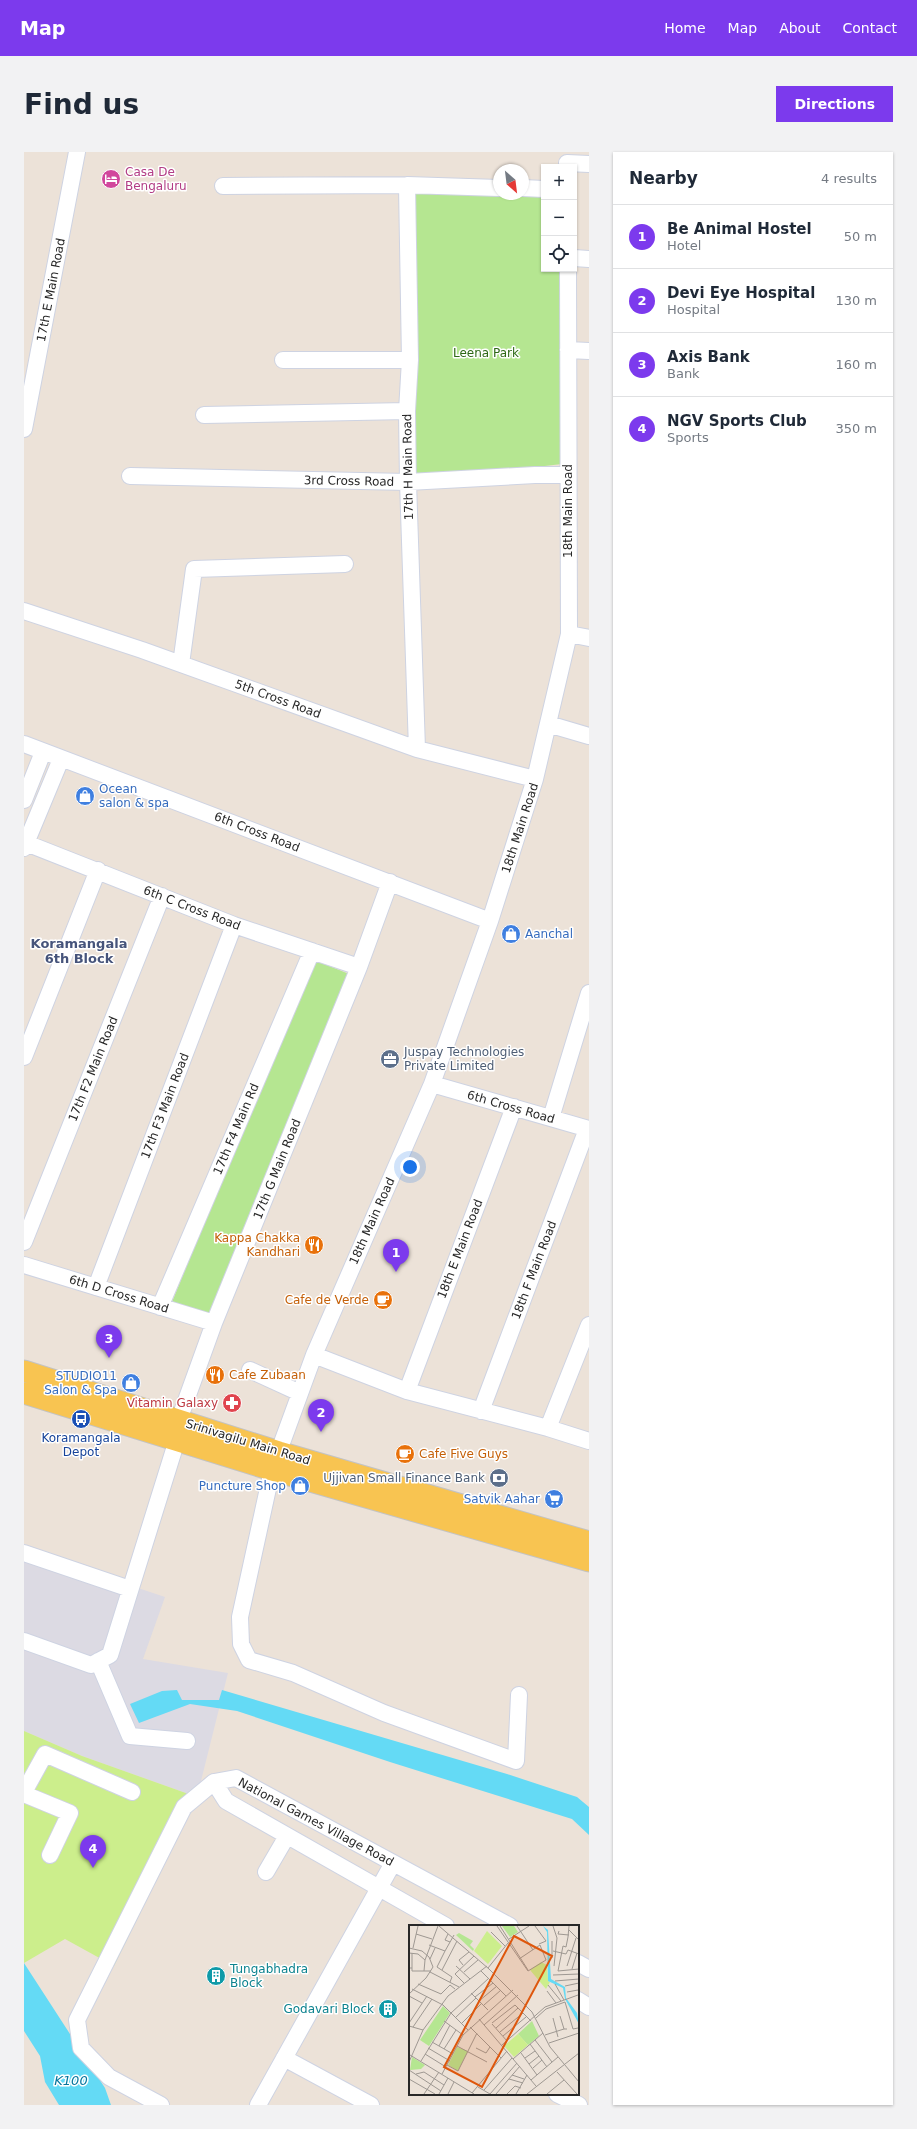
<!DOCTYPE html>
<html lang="en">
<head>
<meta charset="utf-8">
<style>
  body { margin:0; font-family:"DejaVu Sans",sans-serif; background:#f2f2f3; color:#1f2937 }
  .controls { position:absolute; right:12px; top:12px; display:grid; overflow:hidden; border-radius:0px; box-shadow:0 1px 3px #0004 }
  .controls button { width:36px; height:36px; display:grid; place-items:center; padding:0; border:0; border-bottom:1px solid #e0e1e3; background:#fff; color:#1f2937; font:20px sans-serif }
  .compass { position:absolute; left:469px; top:12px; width:36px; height:36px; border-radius:50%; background:#fff; box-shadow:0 1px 3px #0004; rotate:152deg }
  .you { position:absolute; left:386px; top:1015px; width:14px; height:14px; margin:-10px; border:3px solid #fff; border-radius:50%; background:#1a73e8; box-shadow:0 0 0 6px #1a73e833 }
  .badge { display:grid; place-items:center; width:26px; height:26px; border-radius:50%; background:#7c3aed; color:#fff; font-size:13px; font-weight:700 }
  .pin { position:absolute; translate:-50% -33px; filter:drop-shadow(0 1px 2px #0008) }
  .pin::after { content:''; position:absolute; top:21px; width:14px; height:12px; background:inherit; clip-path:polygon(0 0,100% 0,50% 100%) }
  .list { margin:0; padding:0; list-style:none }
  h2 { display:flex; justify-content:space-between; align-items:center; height:52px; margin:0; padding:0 16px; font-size:17px }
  h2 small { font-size:13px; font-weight:400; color:#747a83 }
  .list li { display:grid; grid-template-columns:26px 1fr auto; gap:12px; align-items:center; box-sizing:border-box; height:64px; padding:0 16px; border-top:1px solid #e0e1e3 }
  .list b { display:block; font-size:15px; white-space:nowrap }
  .list p { margin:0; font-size:13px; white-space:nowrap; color:#747a83 }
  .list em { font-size:13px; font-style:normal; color:#747a83 }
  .icon { flex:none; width:22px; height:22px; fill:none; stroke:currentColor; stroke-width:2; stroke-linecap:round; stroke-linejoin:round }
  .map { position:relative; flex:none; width:565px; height:1953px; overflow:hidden; border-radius:0px }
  header { display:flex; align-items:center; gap:24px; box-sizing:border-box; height:56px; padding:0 20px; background:#7c3aed; color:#fff }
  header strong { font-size:19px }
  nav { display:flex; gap:22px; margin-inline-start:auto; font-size:14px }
  .intro { display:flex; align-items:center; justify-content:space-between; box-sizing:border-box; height:96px; padding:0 24px }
  h1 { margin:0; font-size:28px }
  .button { padding:10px 18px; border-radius:0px; background:#7c3aed; color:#fff; font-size:14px; font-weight:700 }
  main { display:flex; gap:24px; padding:0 24px }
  aside { flex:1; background:#fff; border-radius:0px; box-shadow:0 1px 3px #0004 }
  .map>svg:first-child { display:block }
  .industrial { fill:#dcdae3 }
  .green { fill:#b5e691 }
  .pitch { fill:#ccee8c }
  .water { fill:#64daf5 }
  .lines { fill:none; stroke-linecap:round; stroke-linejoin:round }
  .minor-casing { stroke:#ced3e2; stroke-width:18 }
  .major-casing { stroke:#c3c3c3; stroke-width:23 }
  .minor { stroke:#fff; stroke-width:16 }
  .major { stroke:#f8c451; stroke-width:21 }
  .labels { text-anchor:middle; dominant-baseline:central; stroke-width:3; stroke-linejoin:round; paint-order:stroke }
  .hotel-label { font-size:12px; fill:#b23c85; stroke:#fff; text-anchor:start }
  .street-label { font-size:12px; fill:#282828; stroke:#fff }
  .park-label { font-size:12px; fill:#2d6815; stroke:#fff }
  .shop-label { font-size:12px; fill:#366cbe; stroke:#fff; text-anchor:end }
  .service-label { font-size:12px; fill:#4e5e75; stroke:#fff; text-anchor:start }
  .food-label { font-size:12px; fill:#c56008; stroke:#fff; text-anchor:end }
  .health-label { font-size:12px; fill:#be3a42; stroke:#fff; text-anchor:end }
  .transit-label { font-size:12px; fill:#164399; stroke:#fff }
  .culture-label { font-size:12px; fill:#0d838f; stroke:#fff; text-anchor:start }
  .neighbourhood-label { font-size:13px; font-weight:bold; fill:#46547b; stroke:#fff }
  .water-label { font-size:13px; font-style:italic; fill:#06769e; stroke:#fff }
  .inset-road { fill:none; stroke:#9e9892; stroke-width:1 }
  .view { fill:#de570d; fill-opacity:0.15; stroke:#de570d; stroke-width:2 }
  .inset-edge { fill:none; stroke:#282828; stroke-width:2 }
</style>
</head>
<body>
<header>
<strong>Map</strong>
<nav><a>Home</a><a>Map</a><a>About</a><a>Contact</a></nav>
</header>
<div class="intro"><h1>Find us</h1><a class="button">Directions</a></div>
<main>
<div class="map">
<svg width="565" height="1953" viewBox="0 0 565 1953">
  <rect width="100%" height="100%" fill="#ece2d8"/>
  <path class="industrial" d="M0,1398L141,1445L119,1507L204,1521L173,1645L58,1604L0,1579Z"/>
  <path class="green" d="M390,39L520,45V117H539L538,312L384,330Z
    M288,807L325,822L185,1165L148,1150Z"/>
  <path class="pitch" d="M0,1579L58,1604L173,1645L90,1814L41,1787L0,1811Z"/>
  <path class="water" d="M153,1538L158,1548H195L198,1538L483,1622L553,1645L565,1655V1683L548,1667L366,1610L213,1559L166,1552L115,1571L106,1552L138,1539Z
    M0,1811L81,1936L87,1953H35L21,1930L16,1904L0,1879Z"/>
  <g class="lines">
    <g class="minor-casing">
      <path id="minor" d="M543,11L565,12
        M383,33L386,208L383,259L384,330L393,597
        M199,34L383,33L475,36
        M499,36L520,37
        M550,106L565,107
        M544,198L565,199
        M259,208H386
        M180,263L383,259
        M0,277L53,0
        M106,324L384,330L511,323H544
        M0,459L118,498L393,597L511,627
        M545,482L565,486
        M157,512L170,417L321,412
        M524,572L565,584
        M0,592L466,769
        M0,648L19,600
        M2,691L210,773L335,815
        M0,696L37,607
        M0,905L74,718
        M408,932L565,977
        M527,966L565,841
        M0,1090L138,744
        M0,1113L190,1171
        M72,1135L210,773
        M136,1155L288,799
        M290,1203L383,1239L524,1276L565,1289
        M226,1218L276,1241
        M383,1239L490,955
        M457,1259L563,977
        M524,1276L565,1173
        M151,1279L190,1171L335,815L366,730
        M0,1401L106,1437
        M0,1489L67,1513L86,1503L153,1288
        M74,1509L106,1584L163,1589
        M495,1543L492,1609L360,1561L269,1521L225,1508L217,1492L216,1465L248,1318L290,1203L408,932L466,769L511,627L545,482L544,117
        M190,1630L202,1649L422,1774
        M0,1640L21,1602L108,1640
        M0,1642L46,1661L26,1703
        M242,1720L263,1684
        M554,1811L565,1817
        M554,1848L565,1855
        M260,1906L347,1953
        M533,1942L555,1953
        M137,1953L85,1925L57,1896L53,1868L160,1655L190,1630L212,1626L486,1774
        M234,1953L369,1711"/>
    </g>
    <g class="major-casing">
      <path id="major" d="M0,1219L255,1300L565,1390
        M0,1241L248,1318L565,1409"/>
    </g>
    <use href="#minor" class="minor"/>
    <use href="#major" class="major"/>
  </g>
  <defs>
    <g id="hotel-disc" transform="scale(1)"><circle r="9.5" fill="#d1479c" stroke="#fff"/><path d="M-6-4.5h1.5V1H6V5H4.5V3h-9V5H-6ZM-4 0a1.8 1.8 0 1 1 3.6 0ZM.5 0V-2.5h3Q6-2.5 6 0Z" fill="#fff"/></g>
    <g id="shop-disc" transform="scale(1)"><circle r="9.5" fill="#3f7fe0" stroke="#fff"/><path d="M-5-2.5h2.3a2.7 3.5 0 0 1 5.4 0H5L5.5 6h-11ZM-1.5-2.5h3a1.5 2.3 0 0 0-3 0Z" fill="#fff"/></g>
    <g id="office-disc" transform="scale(1)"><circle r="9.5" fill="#5c6f8a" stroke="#fff"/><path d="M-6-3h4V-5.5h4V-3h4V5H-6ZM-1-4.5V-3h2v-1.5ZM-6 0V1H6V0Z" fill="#fff"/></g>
    <g id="restaurant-disc" transform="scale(1)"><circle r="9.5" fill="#e8710a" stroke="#fff"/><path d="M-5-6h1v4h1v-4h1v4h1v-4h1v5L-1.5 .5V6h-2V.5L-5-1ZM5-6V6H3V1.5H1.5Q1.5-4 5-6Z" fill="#fff"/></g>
    <g id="cafe-disc" transform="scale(1)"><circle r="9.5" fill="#e8710a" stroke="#fff"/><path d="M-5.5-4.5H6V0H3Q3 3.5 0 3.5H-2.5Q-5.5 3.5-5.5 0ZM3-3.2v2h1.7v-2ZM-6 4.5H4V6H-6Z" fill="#fff"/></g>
    <g id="pharmacy-disc" transform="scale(1)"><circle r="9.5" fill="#e0444e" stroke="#fff"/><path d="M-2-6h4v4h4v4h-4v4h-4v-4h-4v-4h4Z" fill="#fff"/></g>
    <g id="bus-disc" transform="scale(1)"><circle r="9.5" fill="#1a4fb4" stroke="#fff"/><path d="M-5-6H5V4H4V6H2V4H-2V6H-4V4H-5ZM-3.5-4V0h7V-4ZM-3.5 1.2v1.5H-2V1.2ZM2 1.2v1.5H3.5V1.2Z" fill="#fff"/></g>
    <g id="bank-disc" transform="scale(1)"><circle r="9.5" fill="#5c6f8a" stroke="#fff"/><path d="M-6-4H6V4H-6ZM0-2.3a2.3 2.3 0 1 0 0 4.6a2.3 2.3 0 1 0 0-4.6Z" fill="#fff"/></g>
    <g id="supermarket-disc" transform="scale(1)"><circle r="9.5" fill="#3f7fe0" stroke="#fff"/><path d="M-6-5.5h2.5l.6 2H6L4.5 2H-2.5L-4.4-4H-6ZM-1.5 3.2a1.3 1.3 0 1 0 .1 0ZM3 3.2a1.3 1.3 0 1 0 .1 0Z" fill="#fff"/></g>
    <g id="building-disc" transform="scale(1)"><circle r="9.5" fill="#0f9aa8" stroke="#fff"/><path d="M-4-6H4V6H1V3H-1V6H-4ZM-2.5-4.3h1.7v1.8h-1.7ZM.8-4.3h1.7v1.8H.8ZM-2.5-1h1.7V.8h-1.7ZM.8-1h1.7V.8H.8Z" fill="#fff"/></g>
  </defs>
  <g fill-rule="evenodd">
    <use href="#hotel-disc" x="87" y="27"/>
    <use href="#shop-disc" x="61" y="644"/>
    <use href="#shop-disc" x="487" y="782"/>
    <use href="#office-disc" x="366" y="907"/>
    <use href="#restaurant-disc" x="290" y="1093"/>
    <use href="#cafe-disc" x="359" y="1148"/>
    <use href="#restaurant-disc" x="191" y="1223"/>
    <use href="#shop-disc" x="107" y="1231"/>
    <use href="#pharmacy-disc" x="208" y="1251"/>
    <use href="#bus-disc" x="57" y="1267"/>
    <use href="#cafe-disc" x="381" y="1302"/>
    <use href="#bank-disc" x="475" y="1326"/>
    <use href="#shop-disc" x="276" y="1334"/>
    <use href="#supermarket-disc" x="530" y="1347"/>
    <use href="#building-disc" x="192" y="1824"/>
    <use href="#building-disc" x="364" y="1857"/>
  </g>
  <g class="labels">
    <g class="hotel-label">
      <text x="101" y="20">Casa De<tspan x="101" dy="14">Bengaluru</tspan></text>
    </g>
    <g class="street-label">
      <text transform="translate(27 138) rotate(-79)">17th E Main Road</text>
      <text transform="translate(384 315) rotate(-91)">17th H Main Road</text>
      <text transform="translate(325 329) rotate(1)">3rd Cross Road</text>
      <text transform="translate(544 359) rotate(-90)">18th Main Road</text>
      <text transform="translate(254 547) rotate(20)">5th Cross Road</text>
      <text transform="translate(496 676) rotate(-72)">18th Main Road</text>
      <text transform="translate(233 680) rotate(21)">6th Cross Road</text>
      <text transform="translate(168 756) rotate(21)">6th C Cross Road</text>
      <text transform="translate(69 917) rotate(-68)">17th F2 Main Road</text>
      <text transform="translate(141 954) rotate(-69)">17th F3 Main Road</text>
      <text transform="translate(487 955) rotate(16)">6th Cross Road</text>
      <text transform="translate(212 977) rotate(-67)">17th F4 Main Rd</text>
      <text transform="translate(253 1017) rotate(-68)">17th G Main Road</text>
      <text transform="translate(348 1069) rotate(-66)">18th Main Road</text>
      <text transform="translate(436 1097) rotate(-69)">18th E Main Road</text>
      <text transform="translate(510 1118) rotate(-69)">18th F Main Road</text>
      <text transform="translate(95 1142) rotate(17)">6th D Cross Road</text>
      <text transform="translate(224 1290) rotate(17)">Srinivagilu Main Road</text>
      <text transform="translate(292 1670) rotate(28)">National Games Village Road</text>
    </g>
    <g class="park-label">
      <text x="462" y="201">Leena Park</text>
    </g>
    <g class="shop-label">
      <text x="75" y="637" text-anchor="start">Ocean<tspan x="75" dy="14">salon &amp; spa</tspan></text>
      <text x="501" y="782" text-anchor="start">Aanchal</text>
      <text x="93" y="1224">STUDIO11<tspan x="93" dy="14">Salon &amp; Spa</tspan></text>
      <text x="262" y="1334">Puncture Shop</text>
      <text x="516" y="1347">Satvik Aahar</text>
    </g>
    <g class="service-label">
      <text x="380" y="900">Juspay Technologies<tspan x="380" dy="14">Private Limited</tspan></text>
      <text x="461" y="1326" text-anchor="end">Ujjivan Small Finance Bank</text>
    </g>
    <g class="food-label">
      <text x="276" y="1086">Kappa Chakka<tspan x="276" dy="14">Kandhari</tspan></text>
      <text x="345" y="1148">Cafe de Verde</text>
      <text x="205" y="1223" text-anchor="start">Cafe Zubaan</text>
      <text x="395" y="1302" text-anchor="start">Cafe Five Guys</text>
    </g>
    <g class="health-label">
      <text x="194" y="1251">Vitamin Galaxy</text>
    </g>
    <g class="transit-label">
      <text x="57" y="1286">Koramangala<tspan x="57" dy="14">Depot</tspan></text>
    </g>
    <g class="culture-label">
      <text x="206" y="1817">Tungabhadra<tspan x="206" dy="14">Block</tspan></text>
      <text x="350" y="1857" text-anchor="end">Godavari Block</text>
    </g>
    <g class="neighbourhood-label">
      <text x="55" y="791">Koramangala<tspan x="55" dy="15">6th Block</tspan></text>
    </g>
    <g class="water-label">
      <text x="47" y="1928">K100</text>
    </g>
  </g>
  <g transform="translate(385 1773)">
    <rect width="170" height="170" fill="#ece2d8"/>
    <path d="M93,1H105L109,7L101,12ZM50,8L64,16L61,20L65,24L64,26L47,10ZM34,81L41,88L20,121L11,115ZM123,96L130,111L119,120L109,109ZM48,122L59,126L49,146L39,140ZM3,132L16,140L12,144L1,145Z" fill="#b5e691"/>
    <path d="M78,6L93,21L79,39L65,26ZM132,37L138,40L139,56L141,57L137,64L121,45ZM109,109L119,120L105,132L95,121Z" fill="#ccee8c"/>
    <path d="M134,1L139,5L142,54L156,62L157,73L168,88L170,99L156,74L154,63L139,56L138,7Z" fill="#64daf5"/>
    <path class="inset-road" d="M30,1L80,44L123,87L141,122L170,157M88,1L119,46M91,1L119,45M108,1L124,25M126,1L137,16L130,19M144,1L148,13L145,41M160,1L159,12L157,22L154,21L149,46L170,44M160,5L170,15M150,6L149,9L160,10M82,7L96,21M7,9L23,14M39,9L36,15L41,17M100,14L120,1M20,20L36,26L45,10M0,23L13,26L20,32L24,42L17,53L0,69M4,23L9,1M36,26L28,42L43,52L41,57M144,26L157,29L159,25L170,29M0,28L9,29L16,35L15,46M3,28V43M143,33V16M21,34L26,23M110,34L131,20L137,35L119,46M16,35L29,1M54,40L50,35L60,27M47,41L61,54M158,41L167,13M0,43H3V46H22M79,43L99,18M163,44L168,28M33,45L48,16M72,46L97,71M21,47L50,62M55,47L69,35M144,50L170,49M146,56L170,54M55,58L46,49L65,31M9,59L32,69L41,60L46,64M146,59L155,75M139,60L152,76M156,61L170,58M3,64L34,80L59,105M138,66L147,78M158,67L169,65L170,67M62,68L79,85M0,71L13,78M66,72L84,58M70,76L88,61M75,80L92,65M106,80L122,96M151,91L155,104H158M46,93L67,73M127,93L137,84L156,77L164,104L169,103M144,93L149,112M70,94L127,161M35,96L54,110M0,98L18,71M83,98L106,80M52,99L73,78M83,99L98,116M75,100L109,70M0,101L14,105M4,102L23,74M61,102L92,133M87,103L109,83M91,107L114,88M136,110L155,104M94,111L117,92M126,115L143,137M23,117L44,129M140,118L170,108M121,119L138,142M93,120L136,82L169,70M30,121L41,100M48,121L78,137M19,123L41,136M67,123L77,128L81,122M35,124L47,105M112,128L128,150M16,129L37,142M1,130L65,169M116,133L126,126M104,134L134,108M12,136L42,88L80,53M0,137L14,105L39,71L78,41M120,139L130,131M38,140L49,146L68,108M124,143L133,135M0,145L32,166M148,147L168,169M7,149L15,147L35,160M33,149L54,110L104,65M103,150L115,154M0,154L26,169M100,154L114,158M122,155L149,132M69,162L81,169M75,165L103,133M63,168L98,126M15,169L30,147M30,169L39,153M39,169L45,157M81,169L108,138M87,169L111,141M98,169L106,161L112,163M107,169L118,150M118,169L170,128M138,169L155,155"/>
    <path class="view" d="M105,11L143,31L73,162L35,142Z"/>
    <rect width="170" height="170" class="inset-edge"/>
  </g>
</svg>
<div class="controls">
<button>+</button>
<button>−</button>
<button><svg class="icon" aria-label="locate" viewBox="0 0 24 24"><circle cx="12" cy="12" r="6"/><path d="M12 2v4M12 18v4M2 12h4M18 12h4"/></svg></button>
</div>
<svg class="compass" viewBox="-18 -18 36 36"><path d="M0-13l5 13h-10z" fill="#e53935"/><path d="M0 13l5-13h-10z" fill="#747a83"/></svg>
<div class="you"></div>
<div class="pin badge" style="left:372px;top:1120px">1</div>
<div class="pin badge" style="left:297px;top:1280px">2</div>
<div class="pin badge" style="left:85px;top:1206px">3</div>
<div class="pin badge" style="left:69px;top:1716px">4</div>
</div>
<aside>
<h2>Nearby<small>4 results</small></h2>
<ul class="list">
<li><span class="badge">1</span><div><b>Be Animal Hostel</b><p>Hotel</p></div><em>50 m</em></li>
<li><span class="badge">2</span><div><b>Devi Eye Hospital</b><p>Hospital</p></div><em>130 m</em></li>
<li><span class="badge">3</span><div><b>Axis Bank</b><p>Bank</p></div><em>160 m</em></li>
<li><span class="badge">4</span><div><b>NGV Sports Club</b><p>Sports</p></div><em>350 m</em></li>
</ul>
</aside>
</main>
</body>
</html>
